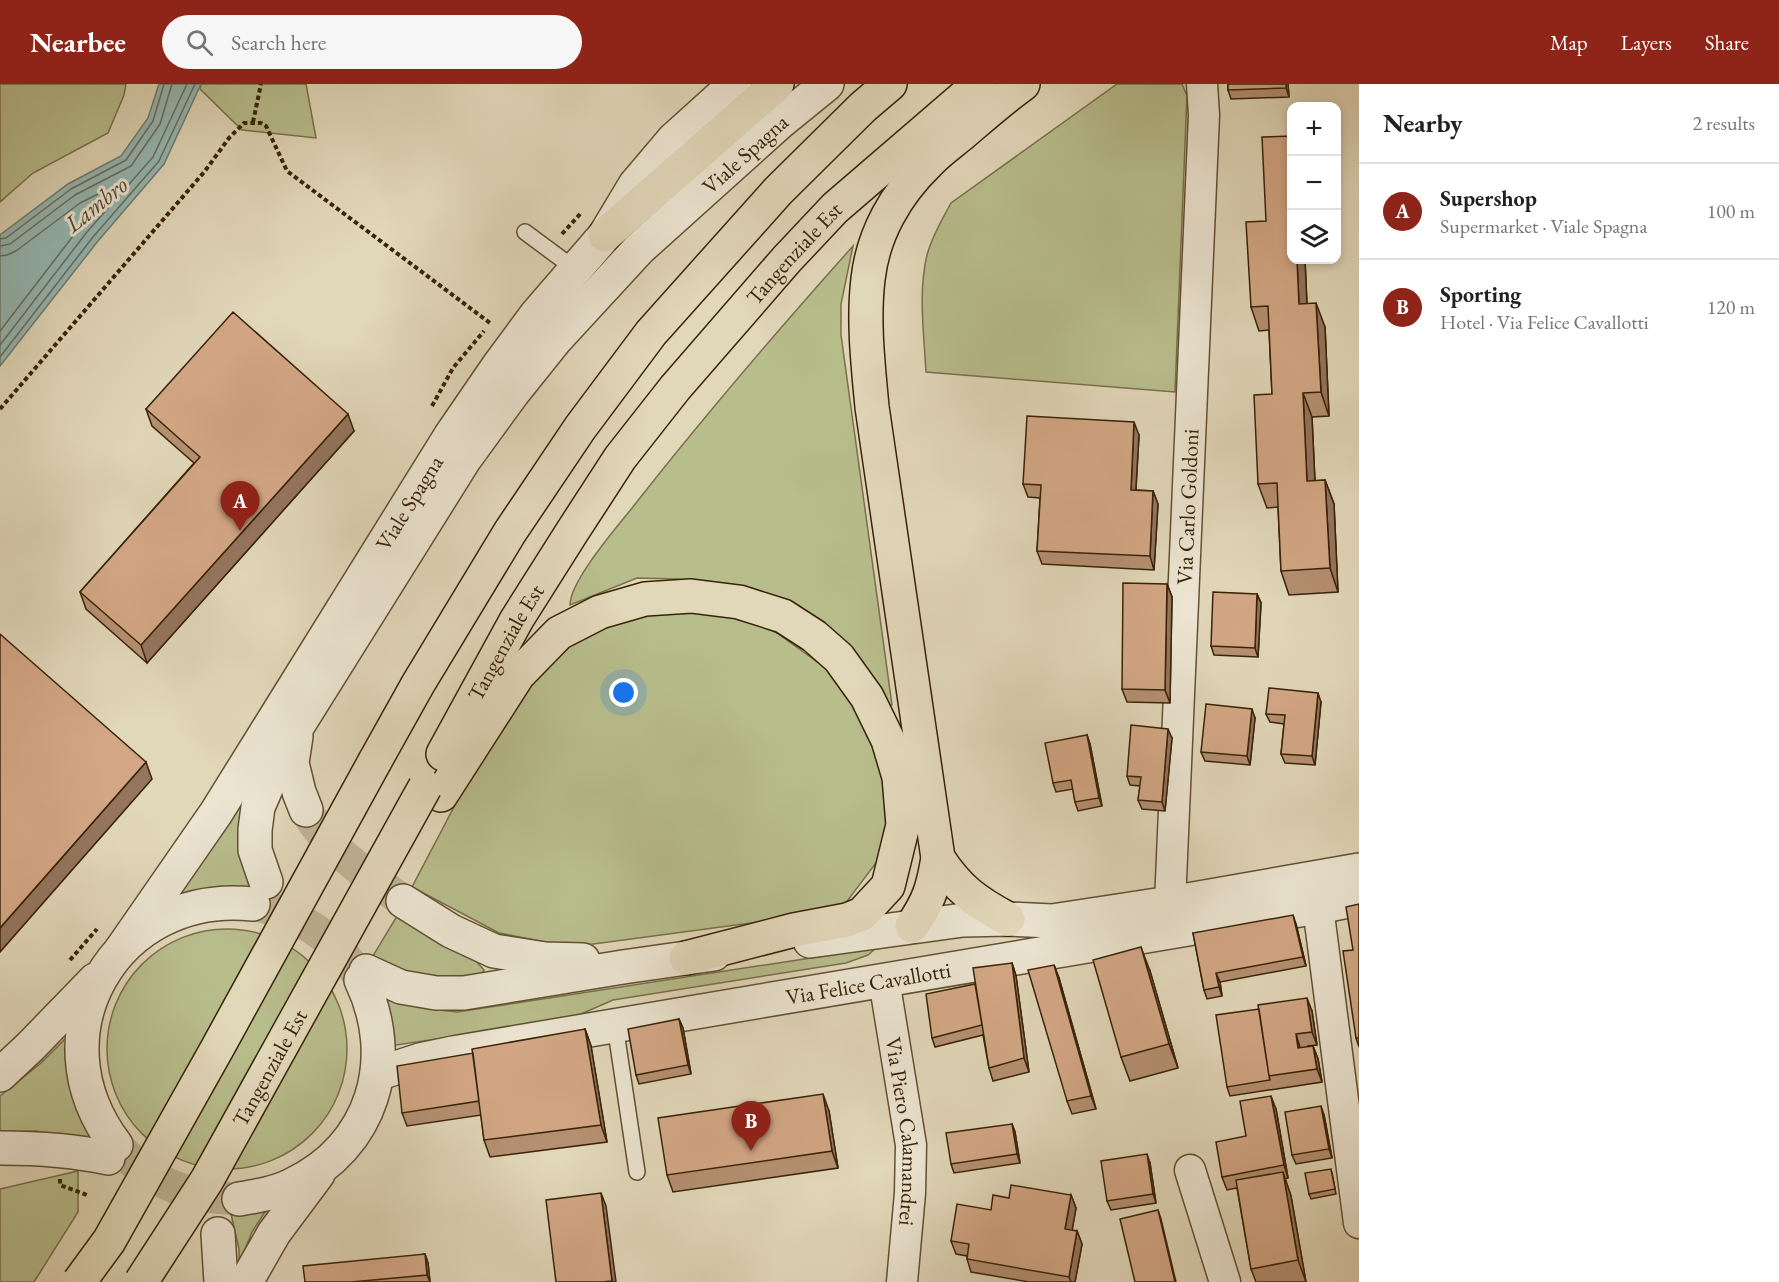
<!DOCTYPE html>
<html lang="en">
<head>
<meta charset="utf-8">
<style>
  body { margin:0; font-family:"EB Garamond",serif; background:#f6f6f6; color:#202124 }
  .controls { position:absolute; right:18px; top:18px; display:grid; overflow:hidden; border-radius:12px; box-shadow:0 3px 9px #0003 }
  .controls button { width:54px; height:54px; display:grid; place-items:center; padding:0; border:0; border-bottom:2px solid #e0e0e0; background:#fff; color:#202124; font:30px sans-serif }
  .you { position:absolute; left:624px; top:609px; width:21px; height:21px; margin:-15px; border:4px solid #fff; border-radius:50%; background:#1a73e8; box-shadow:0 0 0 9px #1a73e833 }
  .badge { display:grid; place-items:center; width:39px; height:39px; border-radius:50%; background:#8f2418; color:#fff; font-size:20px; font-weight:700 }
  .pin { position:absolute; translate:-50% -50px; filter:drop-shadow(0 2px 3px #0008) }
  .pin::after { content:''; position:absolute; top:32px; width:21px; height:18px; background:inherit; clip-path:polygon(0 0,100% 0,50% 100%) }
  .list { margin:0; padding:0; list-style:none }
  h2 { display:flex; justify-content:space-between; align-items:center; height:78px; margin:0; padding:0 24px; font-size:26px }
  h2 small { font-size:20px; font-weight:400; color:#757577 }
  .list li { display:grid; grid-template-columns:39px 1fr auto; gap:18px; align-items:center; box-sizing:border-box; height:96px; padding:0 24px; border-top:2px solid #e0e0e0 }
  .list b { display:block; font-size:22px; white-space:nowrap }
  .list p { margin:0; font-size:20px; white-space:nowrap; color:#757577 }
  .list em { font-size:20px; font-style:normal; color:#757577 }
  .icon { flex:none; width:33px; height:33px; fill:none; stroke:currentColor; stroke-width:2; stroke-linecap:round; stroke-linejoin:round }
  .map { position:relative; flex:none; width:1359px; height:1198px; overflow:hidden }
  header { display:flex; align-items:center; gap:36px; box-sizing:border-box; height:84px; padding:0 30px; background:#8f2418; color:#fff }
  header strong { font-size:28px }
  nav { display:flex; gap:33px; margin-inline-start:auto; font-size:21px }
  .search { width:420px; height:54px; background:#f6f6f6; display:flex; align-items:center; gap:15px; box-sizing:border-box; padding:0 21px; border-radius:33px; color:#757577; font-size:22px }
  main { display:flex }
  aside { flex:1; background:#fff }
  .map>svg:first-child { display:block }
  .green { fill:#b8bd8c; stroke:#78704a; stroke-width:1.5 }
  .water { fill:#95b8b4; stroke:#707c6f; stroke-width:1.5 }
  .lines { fill:none; stroke-linecap:round; stroke-linejoin:round }
  .shore { stroke:#666e5e; stroke-width:1.5 }
  .tertiary-tunnel { stroke:#bfb395; stroke-width:33; stroke-dasharray:33 16; stroke-linecap:butt }
  .service-casing { stroke:#625034; stroke-width:18 }
  .minor-casing { stroke:#625034; stroke-width:33 }
  .tertiary-casing { stroke:#625034; stroke-width:36 }
  .motorway-casing { stroke:#382307; stroke-width:36 }
  .path { stroke:#382307; stroke-width:4; stroke-dasharray:4.5 3; stroke-linecap:butt }
  .service { stroke:#ece5d2; stroke-width:15 }
  .minor { stroke:#ece5d2; stroke-width:30 }
  .tertiary { stroke:#ece5d2; stroke-width:33 }
  .motorway { stroke:#e1d7b9; stroke-width:33 }
  .motorway-bridge-casing { stroke:#382307; stroke-width:36; stroke-linecap:butt }
  .motorway-bridge { stroke:#e1d7b9; stroke-width:33 }
  .wall { fill:#b59072; stroke:#382307; stroke-width:1.5 }
  .shaded-wall { fill:#94755d; stroke:#382307; stroke-width:1.5 }
  .building { fill:#d3a785; stroke:#382307; stroke-width:1.5 }
  .labels { text-anchor:middle; dominant-baseline:central; stroke-width:6; stroke-linejoin:round; paint-order:stroke }
  .street-label { font-size:22px; fill:#382307; stroke:#ece5d2 }
  .water-label { font-size:24px; font-style:italic; fill:#4f4832; stroke:#ece5d2 }
</style>
</head>
<body>
<header>
<strong>Nearbee</strong>
<div class="search"><svg class="icon" aria-label="search" viewBox="0 0 24 24"><circle cx="10" cy="10" r="6"/><path d="M15 15l6 6"/></svg>Search here</div>
<nav><a>Map</a><a>Layers</a><a>Share</a></nav>
</header>
<main>
<div class="map">
<svg width="1359" height="1198" viewBox="0 0 1359 1198">
  <rect width="100%" height="100%" fill="#e1d7b9"/>
  <filter id="stains"><feTurbulence type="fractalNoise" baseFrequency=".00333" numOctaves="4"/><feColorMatrix values="0 0 0 0 .2 0 0 0 0 .09 0 0 0 0 .02 0 0 0 .5 -.17"/></filter>
  <radialGradient id="worn" r=".72"><stop offset=".6" stop-color="#630" stop-opacity="0"/><stop offset="1" stop-color="#630" stop-opacity=".3"/></radialGradient>
  <path class="green" d="M0,0H126L124,11L108,49L33,89L0,118Z
    M201,0H306L316,54L242,46L200,5Z
    M1117,0H1182L1187,12L1175,308L926,288C924,250 918,208 927,171C932,152 942,136 951,119Z
    M853,162L841,220V251L892,621L884,624L721,501L677,495L637,494L570,521C570,496 619,441 636,419C705,331 778,246 853,162Z
    M727,527L777,549L838,593L871,648L891,709L890,748L879,775L845,820L826,829L571,863L499,849L412,803L475,683L540,589L580,550L631,530Z
    M253,702C232,747 237,765 252,810L166,820Z
    M397,832L475,876L484,886L480,893L459,898L411,890L371,875Z
    M107 965a120 120 0 1 1 240 0a120 120 0 1 1-240 0Z
    M876,864L868,871L846,879L613,916L581,930L556,937L383,963L376,910L431,925L457,928Z
    M73,947L101,1056L77,1054L36,1047L0,1048V1012L41,979Z
    M78,1087V1128L34,1198H0V1105Z
    M269,1122L252,1148L239,1180V1165L231,1130Z"/>
  <path class="water" d="M159,0H201L164,80L98,157L0,282V151L68,100L121,72L148,34Z"/>
  <g class="lines">
    <path class="shore" d="M0,155L6,154L71,105L126,76L153,37L164,0
      M0,162L10,160L75,111L131,82L160,40L172,0
      M0,172L7,171L16,167L80,119L104,107L108,108L107,111L80,143L0,247
      M0,261L87,148L153,73L187,0
      M0,273L93,153L159,77L195,0"/>
    <path class="tertiary-tunnel" d="M306,726C328,766 367,790 403,817
      M253,820C301,831 336,853 361,896
      M116,1061C152,1100 187,1113 239,1115"/>
    <g class="service-casing">
      <path id="service" d="M525,148L575,185
        M615,941L637,1088"/>
    </g>
    <g class="minor-casing">
      <g id="minor">
        <path d="M1317,800L1318,823L1359,1139"/>
        <path id="s1" d="M1174,844L1170,819L1204,31L1202,0"/>
        <path id="s2" d="M884,896L911,1061L910,1109L902,1198"/>
        <path d="M1190,1086L1225,1198"/>
      </g>
    </g>
    <g class="tertiary-casing">
      <g id="tertiary">
        <path d="M296,652L292,679L299,708L306,726"/>
        <path id="s3" d="M266,798L255,766V746L258,723L271,693L297,643L464,376L512,310L556,255L639,165L779,39L827,0"/>
        <path d="M403,817L451,847L494,867L545,875L583,876"/>
        <path d="M810,857L963,836L1008,835L1052,837L1170,819L1359,786"/>
        <path id="s4" d="M121,866L216,729L451,351L499,281L536,231L605,151L635,101L674,55L735,0"/>
        <path d="M366,887L401,903L436,909H464L623,883L714,870"/>
        <path id="s5" d="M377,990L420,976L453,969L1318,823L1359,815"/>
        <path d="M0,991L30,963L95,896"/>
        <path d="M116,1061C31,950 116,805 253,820"/>
        <path d="M0,1064C36,1064 72,1066 108,1074"/>
        <path d="M239,1115C257,1112 276,1109 292,1101C373,1063 399,975 361,896"/>
        <path d="M218,1150L221,1198"/>
        <path d="M246,1198L274,1149L318,1090"/>
      </g>
    </g>
    <g class="motorway-casing">
      <g id="motorway">
        <path d="M605,151L777,0"/>
        <path id="s6" d="M443,670L517,535L572,448L620,374L675,304L787,175L835,124L979,0"/>
        <path d="M375,677L418,600L510,448L580,344L651,249L778,107L863,23L890,0"/>
        <path d="M441,711L518,591L559,549L600,528L645,515L691,512L739,518L783,532L814,552L839,574L867,613L888,656L899,693L903,741L888,802L862,830L847,836L794,846L686,874"/>
        <path d="M938,774C958,805 976,818 1008,835"/>
        <path d="M912,842C929,817 933,804 938,774L872,323C868,280 863,237 868,195C873,150 896,110 928,79C938,68 951,59 963,49C983,32 1002,15 1023,0"/>
      </g>
    </g>
    <path class="path" d="M253,38L261,0
      M562,150L581,129
      M432,322L453,284L484,247
      M0,325L205,87L229,54L244,39H261L266,42L287,87L490,239
      M70,876L97,845
      M60,1095V1101L87,1111"/>
    <use href="#service" class="service"/>
    <use href="#minor" class="minor"/>
    <use href="#tertiary" class="tertiary"/>
    <use href="#motorway" class="motorway"/>
    <g class="motorway-bridge-casing">
      <g id="motorway-bridge">
        <path d="M79,1198L109,1157L218,963L375,677"/>
        <path id="s7" d="M141,1198L207,1096L425,703"/>
      </g>
    </g>
    <use href="#motorway-bridge" class="motorway-bridge"/>
  </g>
  <path class="wall" d="M1228,0H1288L1289,13L1231,15L1228,6Z
    M1292,176H1305L1307,220L1325,243L1329,332L1312,333L1315,397L1325,396L1334,420L1338,508L1289,511L1281,487L1278,423L1267,424L1258,400L1272,310L1269,246L1259,247L1251,223Z
    M146,325L354,347L147,579L86,525L80,508L194,379L152,342Z
    M1139,351L1136,406L1153,407L1158,420L1154,486L1042,480L1037,467L1040,414L1028,413L1023,400Z
    M1167,500L1172,513L1170,619L1127,618L1122,605Z
    M1257,510L1261,519L1258,573L1214,571L1211,562Z
    M1321,618L1315,681L1285,679L1281,670L1284,640L1270,638L1266,630Z
    M1255,634L1250,681L1205,677L1201,668Z
    M1087,651L1090,660L1102,722L1078,727L1075,718L1073,705L1056,708L1053,699Z
    M1172,654L1165,727L1142,725L1138,716L1140,702L1130,701L1127,692Z
    M1359,820V963L1356,954L1353,866Z
    M1296,840L1306,882L1220,898L1222,912L1207,915L1204,906L1193,849Z
    M1012,879L1016,892L1029,988L993,997L989,984L983,951L935,963L932,954L975,900Z
    M1054,881L1059,894L1096,1025L1072,1030L1067,1017Z
    M1150,887L1178,984L1130,997L1121,973Z
    M1312,927L1317,961L1307,962H1313L1318,975L1322,998L1230,1012L1227,1003Z
    M679,935L683,944L691,990L639,1000L636,991Z
    M585,945L591,962L607,1058L490,1073L484,1056L481,1031L407,1042L402,1029Z
    M1276,1025L1288,1094L1285,1095L1291,1112L1306,1198H1256L1251,1185L1237,1104L1227,1106L1222,1093L1246,1052Z
    M829,1027L838,1084L673,1108L667,1091Z
    M1324,1031L1332,1074L1296,1080L1292,1071Z
    M1012,1040L1015,1048L1020,1079L954,1089L951,1080Z
    M1150,1079L1156,1119L1111,1126L1107,1117Z
    M1332,1089L1336,1110L1311,1115L1309,1110Z
    M1071,1111L1076,1124L1072,1146L1077,1147L1082,1160L1075,1198H1029L971,1188L967,1175V1172L956,1170L951,1157L991,1126L1009,1114Z
    M425,1170L428,1179L430,1198H305Z"/>
  <path class="shaded-wall" d="M1286,0H1288L1289,13L1286,4Z
    M1297,176H1305L1308,244L1299,220Z
    M1316,219L1325,243L1329,332L1321,308Z
    M1303,309L1312,333L1316,421L1307,397Z
    M348,330L354,347L147,579L141,561Z
    M1134,338L1139,351L1135,419L1131,406Z
    M1325,396L1334,420L1338,508L1330,484Z
    M1153,407L1158,420L1154,486L1150,472Z
    M1167,500L1172,513L1170,619L1165,606Z
    M1257,510L1261,519L1258,573L1255,564Z
    M1318,609L1321,618L1315,681L1312,672Z
    M1252,625L1255,634L1250,681L1247,672Z
    M1168,645L1172,654L1165,727L1162,718Z
    M1087,651L1090,660L1102,722L1099,714Z
    M146,678L152,695L0,868V844Z
    M1293,831L1296,840L1306,882L1303,873Z
    M1141,863L1150,887L1178,984L1169,960Z
    M1012,879L1016,892L1029,988L1024,974Z
    M1054,881L1059,894L1096,1025L1091,1012Z
    M1216,889L1220,898L1222,912L1219,903Z
    M1307,914L1312,927L1317,961L1312,948Z
    M679,935L683,944L691,990L688,981Z
    M585,945L591,962L607,1058L601,1041Z
    M1296,950L1300,963L1298,964Z
    M1313,962L1318,975L1322,998L1317,985Z
    M823,1010L829,1027L838,1084L832,1067Z
    M1271,1012L1276,1025L1288,1094L1284,1081Z
    M1321,1022L1324,1031L1332,1074L1329,1065Z
    M1012,1040L1015,1048L1020,1079L1017,1070Z
    M1147,1070L1150,1079L1156,1119L1153,1110Z
    M1283,1088L1291,1112L1306,1198L1298,1176Z
    M601,1109L606,1122L616,1198H613L612,1197Z
    M1071,1111L1076,1124L1070,1158L1065,1145Z
    M1158,1126L1161,1135L1176,1198H1175Z
    M1077,1147L1082,1160L1075,1198H1071L1069,1193Z
    M425,1170L428,1179L430,1198L427,1191Z"/>
  <path class="building" d="M1228,0H1286V4L1228,6Z
    M1292,52V176H1297L1299,220L1316,219L1321,308L1303,309L1307,397L1325,396L1330,484L1281,487L1277,399L1258,400L1254,311L1272,310L1268,222L1251,223L1246,138L1266,137L1262,53Z
    M233,228L348,330L141,561L80,508L200,373L146,325Z
    M1027,332L1134,338L1131,406L1153,407L1150,472L1037,467L1041,401L1023,400Z
    M1123,499L1167,500L1165,606L1122,605Z
    M1213,508L1257,510L1255,564L1211,562Z
    M0,550L146,678L0,844Z
    M1269,604L1318,609L1312,672L1281,670L1285,631L1266,630Z
    M1206,620L1252,625L1247,672L1201,668Z
    M1131,641L1168,645L1162,718L1138,716L1141,693L1127,692Z
    M1087,651L1099,714L1075,718L1071,696L1053,699L1045,659Z
    M1359,820V954H1356L1343,867L1353,866L1346,823Z
    M1293,831L1303,873L1216,889L1219,903L1204,906L1193,849Z
    M1141,863L1169,960L1121,973L1093,876Z
    M1012,879L1024,974L989,984L973,884Z
    M1054,881L1091,1012L1067,1017L1028,886Z
    M975,900L982,941L932,954L926,910Z
    M1307,914L1312,948L1296,950L1298,964L1313,962L1317,985L1269,992L1258,921Z
    M1259,925L1269,992L1270,996L1227,1003L1216,931Z
    M679,935L688,981L636,991L628,945Z
    M585,945L601,1041L484,1056L472,965Z
    M473,969L479,1017L402,1029L397,982Z
    M823,1010L832,1067L667,1091L658,1034Z
    M1271,1012L1284,1081L1222,1093L1216,1058L1246,1052L1240,1017Z
    M1321,1022L1329,1065L1292,1071L1285,1028Z
    M1012,1040L1017,1070L951,1080L946,1049Z
    M1147,1070L1153,1110L1107,1117L1101,1077Z
    M1331,1085L1335,1105L1309,1110L1305,1089Z
    M1283,1088L1298,1176L1251,1185L1236,1096Z
    M1011,1101L1071,1111L1065,1145L1077,1147L1069,1193L967,1175L969,1160L951,1157L957,1120L991,1126L993,1111L1009,1114Z
    M601,1109L612,1197L602,1198H556L546,1116Z
    M1158,1126L1175,1198H1135L1120,1135Z
    M425,1170L427,1191L351,1198H305L303,1182Z"/>
  <g class="labels">
    <g class="street-label">
      <text stroke="none"><textPath href="#s3" startOffset="898">Viale Spagna</textPath></text>
      <text stroke="none"><textPath href="#s6" startOffset="614">Tangenziale Est</textPath></text>
      <text stroke="none"><textPath href="#s4" startOffset="532">Viale Spagna</textPath></text>
      <text stroke="none"><textPath href="#s1" startOffset="422">Via Carlo Goldoni</textPath></text>
      <text stroke="none"><textPath href="#s6" startOffset="128">Tangenziale Est</textPath></text>
      <text stroke="none"><textPath href="#s5" startOffset="500">Via Felice Cavallotti</textPath></text>
      <text stroke="none"><textPath href="#s7" startOffset="250">Tangenziale Est</textPath></text>
      <text stroke="none"><textPath href="#s2" startOffset="153">Via Piero Calamandrei</textPath></text>
    </g>
    <g class="water-label">
      <text transform="translate(96 120) rotate(-39)">Lambro</text>
    </g>
  </g>
  <rect width="100%" height="100%" filter="url(#stains)"/>
  <rect width="100%" height="100%" fill="url(#worn)"/>
</svg>
<div class="controls">
<button>+</button>
<button>−</button>
<button><svg class="icon" aria-label="layers" viewBox="0 0 24 24"><path d="M12 4l9 5-9 5-9-5zM3 14l9 5 9-5"/></svg></button>
</div>
<div class="you"></div>
<div class="pin badge" style="left:240px;top:447px">A</div>
<div class="pin badge" style="left:751px;top:1067px">B</div>
</div>
<aside>
<h2>Nearby<small>2 results</small></h2>
<ul class="list">
<li><span class="badge">A</span><div><b>Supershop</b><p>Supermarket · Viale Spagna</p></div><em>100 m</em></li>
<li><span class="badge">B</span><div><b>Sporting</b><p>Hotel · Via Felice Cavallotti</p></div><em>120 m</em></li>
</ul>
</aside>
</main>
</body>
</html>
